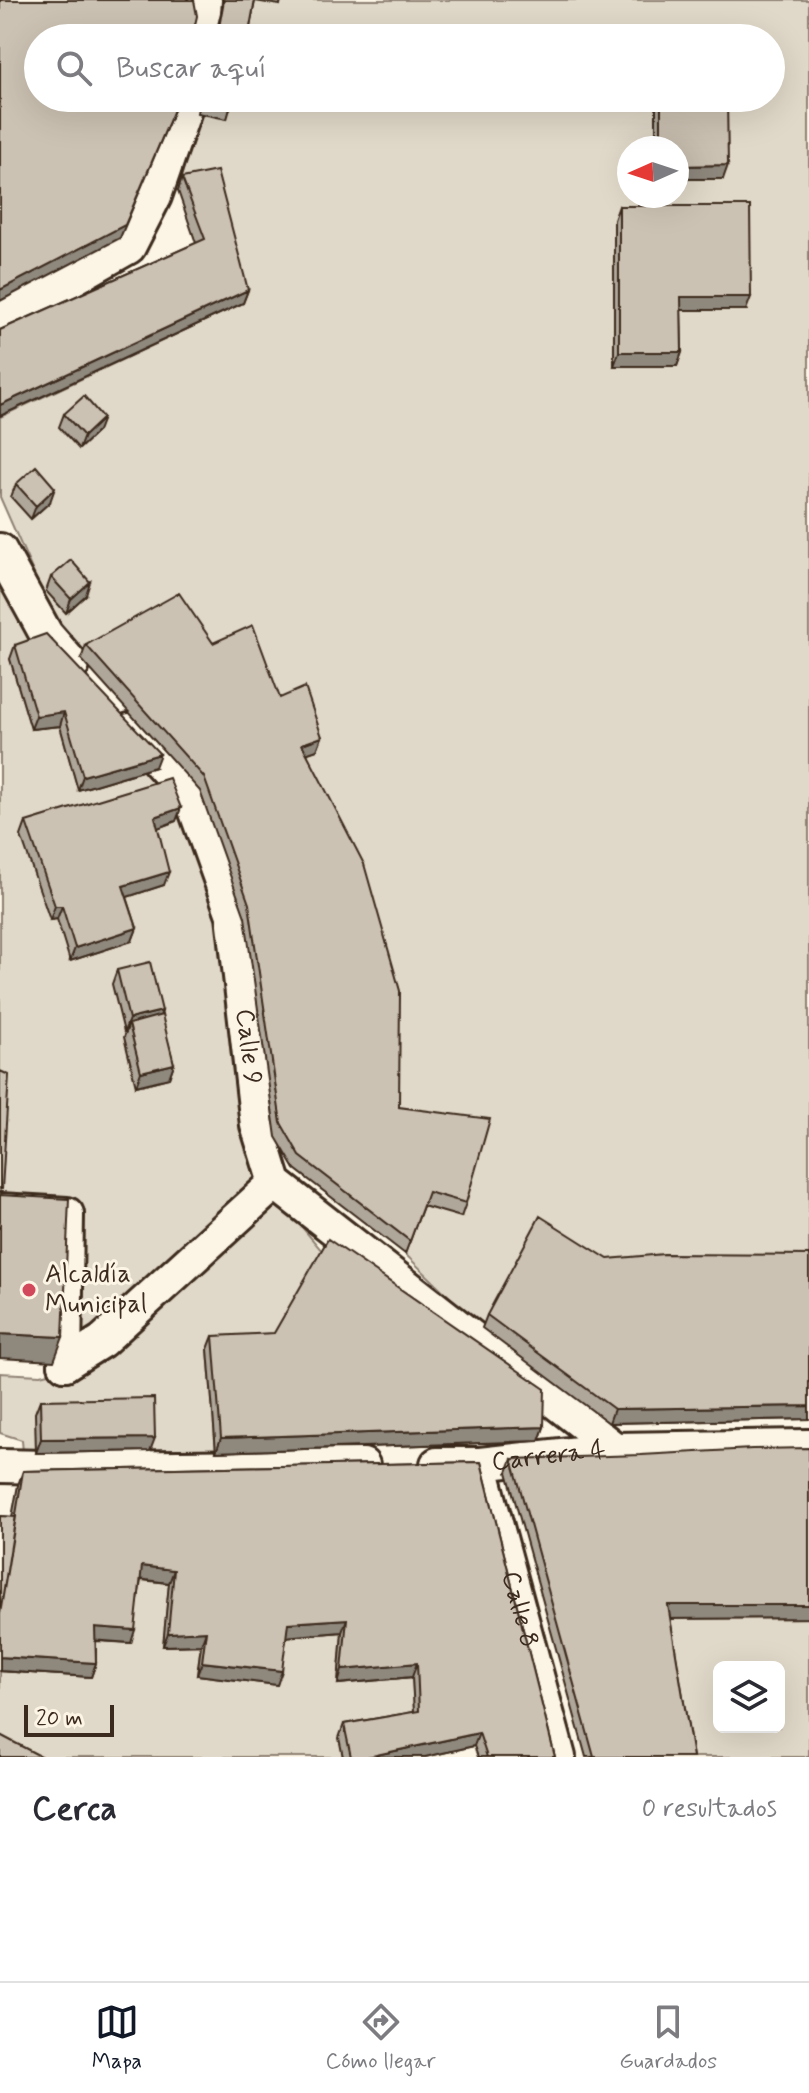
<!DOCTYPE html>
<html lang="es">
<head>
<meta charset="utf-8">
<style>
  body { margin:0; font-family:Mynerve,sans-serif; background:#f2f2f3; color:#2b2b33 }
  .controls { position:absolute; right:24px; bottom:24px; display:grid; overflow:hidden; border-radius:12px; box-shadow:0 8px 32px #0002 }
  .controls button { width:72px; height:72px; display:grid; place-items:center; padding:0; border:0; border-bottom:2px solid #e1e1e2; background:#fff; color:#2b2b33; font:40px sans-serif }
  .compass { position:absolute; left:617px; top:136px; width:72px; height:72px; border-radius:50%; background:#fff; box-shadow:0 8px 32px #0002; rotate:267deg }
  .scale { position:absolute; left:24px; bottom:20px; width:90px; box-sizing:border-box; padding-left:8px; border:4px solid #3b2a1e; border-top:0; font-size:22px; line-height:28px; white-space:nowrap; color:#3b2a1e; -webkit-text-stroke:6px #fcf5e5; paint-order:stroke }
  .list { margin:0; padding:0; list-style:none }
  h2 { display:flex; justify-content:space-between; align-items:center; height:104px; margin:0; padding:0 32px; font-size:34px }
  h2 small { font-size:26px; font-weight:400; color:#7c7c81 }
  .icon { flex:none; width:44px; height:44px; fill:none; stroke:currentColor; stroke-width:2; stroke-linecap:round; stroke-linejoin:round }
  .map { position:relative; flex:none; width:809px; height:1757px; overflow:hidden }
  .search { position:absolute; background:#fff; box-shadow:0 8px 32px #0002; left:24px; right:24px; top:24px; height:88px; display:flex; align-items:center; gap:20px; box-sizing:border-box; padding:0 28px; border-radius:44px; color:#7c7c81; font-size:30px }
  .sheet { height:224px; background:#fff }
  nav { display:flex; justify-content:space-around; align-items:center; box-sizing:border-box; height:112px; border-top:2px solid #e1e1e2; background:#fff; font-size:22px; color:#7c7c81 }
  nav a { display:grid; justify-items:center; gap:4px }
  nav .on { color:#111827 }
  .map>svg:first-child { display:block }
  .green { fill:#e0d8c8; stroke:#8e8173; stroke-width:2; fill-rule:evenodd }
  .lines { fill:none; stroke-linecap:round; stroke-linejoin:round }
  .street-casing { stroke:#3b2a1e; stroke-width:38 }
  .street { stroke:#fcf5e5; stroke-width:32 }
  .wall { fill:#afa79a; stroke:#3b2a1e; stroke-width:2 }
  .shaded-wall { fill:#8f887d; stroke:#3b2a1e; stroke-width:2 }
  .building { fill:#ccc2b3; stroke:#3b2a1e; stroke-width:2 }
  .poi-dot { fill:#d1495b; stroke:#fcf5e5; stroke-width:3 }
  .labels { text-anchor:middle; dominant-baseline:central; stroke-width:6; stroke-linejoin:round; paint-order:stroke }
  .street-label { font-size:26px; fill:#3b2a1e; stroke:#fcf5e5 }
  .poi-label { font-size:26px; fill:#3b2a1e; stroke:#fcf5e5; text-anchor:start }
</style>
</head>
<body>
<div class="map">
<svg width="809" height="1757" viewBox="0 0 809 1757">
  <rect width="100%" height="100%" fill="#fcf5e5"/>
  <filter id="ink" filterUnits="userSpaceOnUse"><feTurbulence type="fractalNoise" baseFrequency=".0125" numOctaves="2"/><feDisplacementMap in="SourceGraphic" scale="16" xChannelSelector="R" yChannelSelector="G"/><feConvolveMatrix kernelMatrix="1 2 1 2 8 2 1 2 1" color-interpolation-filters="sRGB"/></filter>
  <g filter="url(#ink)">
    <path class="green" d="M220,0H809V1268L482,1328L405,1254L423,1206L461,1216L394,1121L275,711L81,659L44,597L0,497V417L243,303L212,185L178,191L200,98H771V38H214ZM629,148H677V196H629Z
      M0,574L41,648L10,659L31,729L60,726L78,789L155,767L187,801L228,917L267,1181L70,1351L0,1203Z
      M274,1194L323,1252L270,1347L208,1349L216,1452L150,1451L149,1412L36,1413V1453H23L22,1440L0,1433V1373L41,1375L73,1367Z
      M137,1579L169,1583L163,1646L201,1645L197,1675L283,1637L342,1632L338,1684L412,1677L415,1725L340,1738L343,1757H12L0,1751V1671L91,1677V1640Z
      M809,1618V1757H686L663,1619ZM719,1667H779V1727H719Z"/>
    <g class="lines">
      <g class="street-casing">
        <g id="street">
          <path d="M202,38L205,0"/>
          <path d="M0,320L129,247L155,196L189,98"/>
          <path d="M0,550L46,634L73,665"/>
          <path id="s1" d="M130,730L191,798L233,915L257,1125L275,1183L615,1449"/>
          <path d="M0,1210L67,1214L65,1364"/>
          <path d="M65,1364L102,1341L275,1183"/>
          <path id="s2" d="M437,1464H480L615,1449L809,1446"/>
          <path d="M0,1466L94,1468L363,1465"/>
          <path id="s3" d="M485,1482L559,1757"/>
        </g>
      </g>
      <use href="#street" class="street"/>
    </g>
    <path class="wall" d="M224,0H281L280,5L255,1L248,38H215Z
      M200,98H233L227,119L197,113Z
      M656,98H727L723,179L677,148H656Z
      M182,178L248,290L243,303L0,416V330L196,243L178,191Z
      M619,206L746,310H681L682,352L677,366H614V220Z
      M64,414L98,431L79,449L59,427Z
      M16,484L50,502L31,519L11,497Z
      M51,577L86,595L66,613L46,591Z
      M213,643L280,698L322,737L317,750L307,753L399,1107L466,1203L461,1217L423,1206L405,1254L295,1169L276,1137L245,917L200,791L81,659L86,645Z
      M15,645L155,767L78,790L60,726L31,729L10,659Z
      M176,821L157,828L164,885L127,897L137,928L132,941L70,961L57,919L50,920L21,836L26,822Z
      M117,970L162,1011L161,1016L174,1064L169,1078L136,1086L124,1037L126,1032H124L112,984Z
      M809,1255V1419L609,1423L482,1328L487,1315L608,1259Z
      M213,1336L544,1427L539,1441L216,1452L208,1349Z
      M40,1400L150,1451L36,1453L35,1413Z
      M512,1459L670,1619L693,1757H586L507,1472Z
      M481,1462L555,1757H478L474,1746L425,1757H343L339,1738L344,1724L414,1712L412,1677L338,1684L342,1632L287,1636L277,1685L197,1675L201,1645L163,1646L169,1583L141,1580L131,1643L96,1641V1663L91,1677L0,1671V1516L12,1517L18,1485L23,1471Z"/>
    <path class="shaded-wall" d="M179,98L120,238L0,301V290Z
      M728,165L723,179H677V166Z
      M248,290L243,303L0,416V405Z
      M681,297H751L746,310H676Z
      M619,352H682L677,366H614Z
      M103,418L98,431L79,449L84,436Z
      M55,488L50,502L31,519L36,506Z
      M90,582L86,595L66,613L71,599Z
      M64,712L60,726L31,729L36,716Z
      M322,737L317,750L297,757L302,744Z
      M160,754L155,767L78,790L83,776Z
      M181,808L176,821L150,831L155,817Z
      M169,872L164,885L118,900L123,886Z
      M55,906H62L57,919L50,920Z
      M137,928L132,941L70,961L75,948Z
      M162,1011L157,1024H129L126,1032H124L129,1019Z
      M174,1064L169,1078L136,1086L141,1072Z
      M0,1334L63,1337L54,1361L0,1358Z
      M809,1406V1419L609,1423L614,1409Z
      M544,1427L539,1441L216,1452L221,1438Z
      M155,1438L150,1451L36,1453L41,1439Z
      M142,1566L174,1570L169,1583L137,1579Z
      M668,1605H809V1618L663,1619Z
      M347,1619L342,1632L283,1637L288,1623Z
      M95,1627L135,1630L131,1643L90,1640Z
      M206,1631L201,1645L163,1646L168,1633Z
      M0,1657L96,1663L91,1677L0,1671Z
      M202,1662L282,1671L277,1685L197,1675Z
      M417,1663L412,1677L338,1684L342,1670Z
      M479,1733L474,1746L425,1757H367Z"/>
    <path class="building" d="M0,0H194L197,16L192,38H38V98H179L125,225L0,290Z
      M224,0H255L248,38H217Z
      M202,98H233L232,106L202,99Z
      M661,98H727L728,165L677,166V148H661Z
      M217,171L248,290L0,405V330L205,239L182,178Z
      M619,206H750L751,297H681L682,352H619Z
      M84,396L103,418L84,436L64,414Z
      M36,466L55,488L36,506L16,484Z
      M71,560L90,582L71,599L51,577Z
      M179,593L213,643L253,625L280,698L305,687L322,737L302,744L364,864L400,991L399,1107L490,1119L466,1203L428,1192L410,1241L300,1156L281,1123L249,904L204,777L86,645Z
      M46,634L160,754L83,776L64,712L36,716L15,645Z
      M169,778L181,808L155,817L169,872L123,886L137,928L75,948L62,906H55L26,822Z
      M150,962L162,1011L129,1019L117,970Z
      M162,1015L174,1064L141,1072L129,1024Z
      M0,1071L9,1075L2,1189H0Z
      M0,1195L69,1199L63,1337L0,1334Z
      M540,1216L608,1259L664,1254L809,1255V1406L614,1409L487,1315Z
      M328,1239L545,1389L544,1427L221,1438L213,1336L274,1333Z
      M154,1398L155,1438L41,1439L40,1400Z
      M809,1448V1605H668L693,1757H594L512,1459L641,1455L752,1449Z
      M481,1462L555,1757H487L479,1733L367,1757H351L344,1724L419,1711L417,1663L342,1670L347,1619L288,1623L282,1671L202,1662L206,1631L168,1633L174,1570L142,1566L135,1630L95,1627L96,1663L0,1657V1614L23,1471Z
      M0,1516L16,1517L0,1614Z
      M0,1735L42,1757H0Z"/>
  </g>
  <circle class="poi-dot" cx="29" cy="1290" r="8"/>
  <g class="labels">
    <g class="street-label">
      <text stroke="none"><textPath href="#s1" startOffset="348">Calle 9</textPath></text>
      <text stroke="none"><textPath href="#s2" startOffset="112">Carrera 4</textPath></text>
      <text stroke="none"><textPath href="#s3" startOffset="132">Calle 8</textPath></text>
    </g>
    <g class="poi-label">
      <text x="45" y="1275">Alcaldía<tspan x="45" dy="30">Municipal</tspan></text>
    </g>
  </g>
</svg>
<div class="controls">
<button><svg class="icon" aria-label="layers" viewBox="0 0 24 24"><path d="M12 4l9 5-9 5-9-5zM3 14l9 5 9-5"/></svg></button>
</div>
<svg class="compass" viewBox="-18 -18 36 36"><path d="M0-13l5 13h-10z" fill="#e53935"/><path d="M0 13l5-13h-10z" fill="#7c7c81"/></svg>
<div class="scale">20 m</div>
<div class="search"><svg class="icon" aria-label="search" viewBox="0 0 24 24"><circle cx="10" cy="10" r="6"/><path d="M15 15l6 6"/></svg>Buscar aquí</div>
</div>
<section class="sheet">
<h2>Cerca<small>0 resultados</small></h2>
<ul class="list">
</ul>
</section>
<nav>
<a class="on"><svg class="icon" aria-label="map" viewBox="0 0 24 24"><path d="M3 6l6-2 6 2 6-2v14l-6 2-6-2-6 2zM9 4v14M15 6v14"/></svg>Mapa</a>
<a><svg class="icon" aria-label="directions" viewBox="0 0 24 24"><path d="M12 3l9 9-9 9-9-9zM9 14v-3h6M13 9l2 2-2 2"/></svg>Cómo llegar</a>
<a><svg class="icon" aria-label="saved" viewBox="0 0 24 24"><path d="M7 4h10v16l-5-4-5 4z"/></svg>Guardados</a>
</nav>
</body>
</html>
